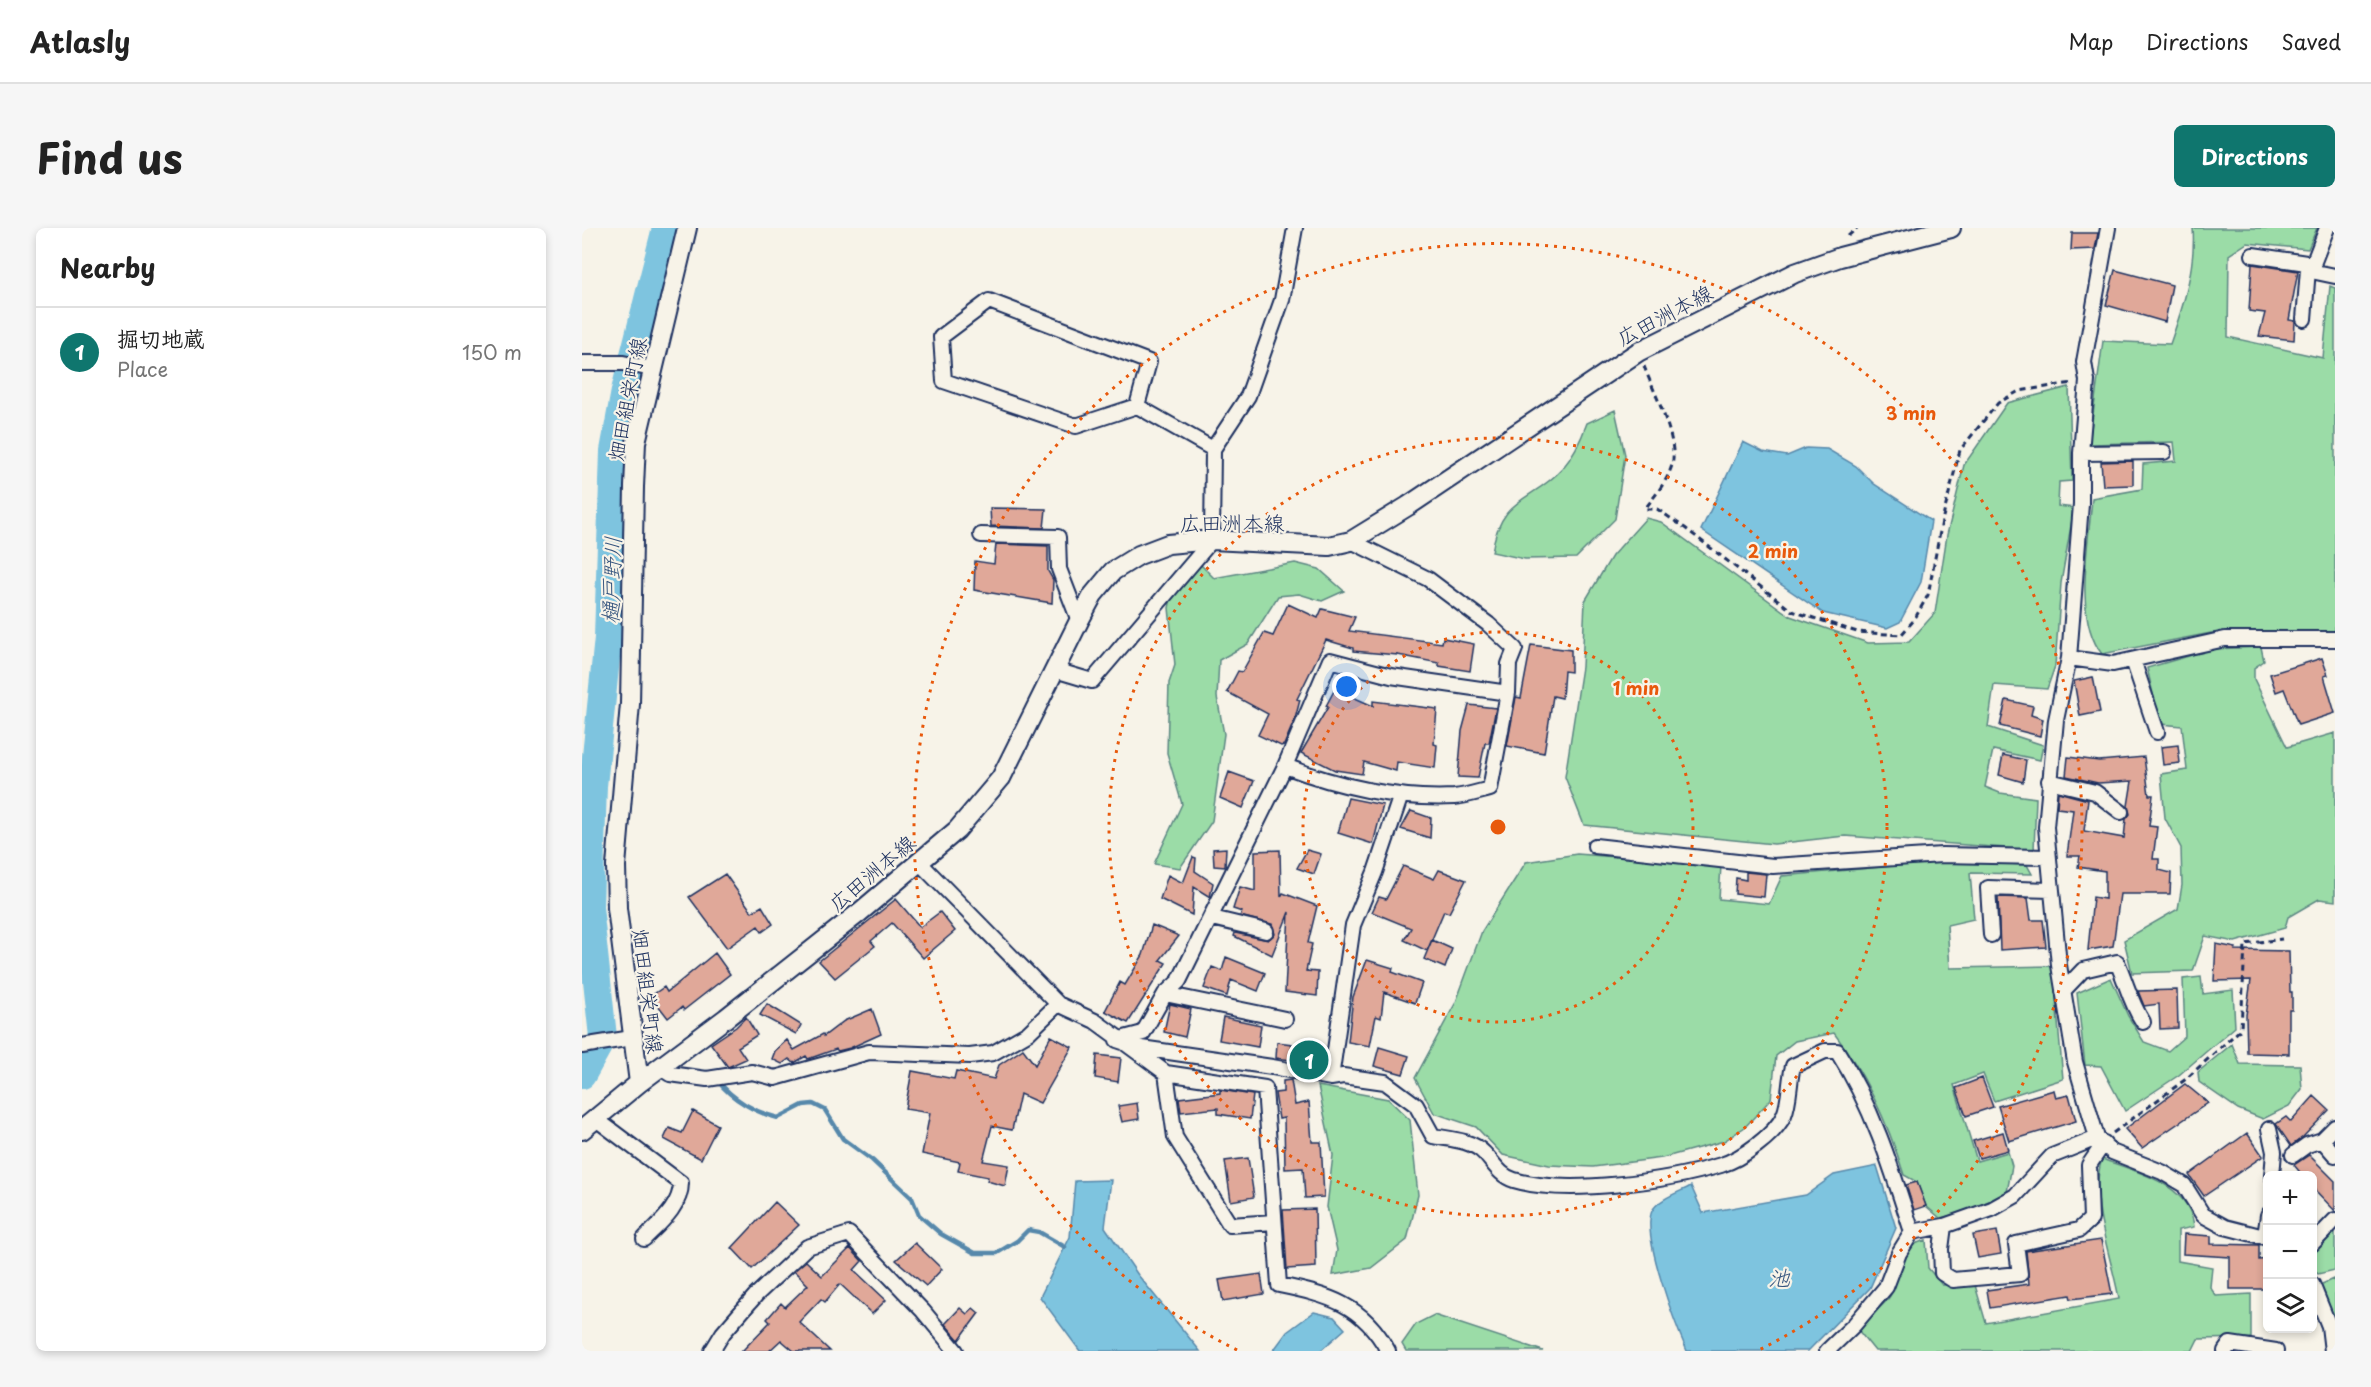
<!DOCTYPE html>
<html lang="en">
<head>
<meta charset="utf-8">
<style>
  body { margin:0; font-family:"Playpen Sans","Klee One",sans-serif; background:#f6f6f6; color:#222 }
  .controls { position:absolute; right:18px; bottom:18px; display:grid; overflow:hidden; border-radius:9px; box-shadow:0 3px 9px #0003 }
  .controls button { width:54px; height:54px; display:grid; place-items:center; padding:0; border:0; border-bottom:2px solid #e0e0e0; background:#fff; color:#222; font:30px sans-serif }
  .you { position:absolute; left:765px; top:459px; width:21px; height:21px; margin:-15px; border:4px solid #fff; border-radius:50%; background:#1a73e8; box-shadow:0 0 0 9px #1a73e833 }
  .badge { display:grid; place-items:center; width:39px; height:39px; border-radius:50%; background:#0f766e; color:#fff; font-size:20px; font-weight:700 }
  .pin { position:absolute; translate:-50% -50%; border:3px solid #fff; box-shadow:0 2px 6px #0006 }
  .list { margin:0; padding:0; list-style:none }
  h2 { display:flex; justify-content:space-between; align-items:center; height:78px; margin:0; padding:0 24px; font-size:26px }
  h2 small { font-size:20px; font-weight:400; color:#767676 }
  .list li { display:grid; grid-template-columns:39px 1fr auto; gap:18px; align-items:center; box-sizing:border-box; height:90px; padding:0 24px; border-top:2px solid #e0e0e0 }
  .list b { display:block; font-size:22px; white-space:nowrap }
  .list p { margin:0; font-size:20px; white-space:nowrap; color:#767676 }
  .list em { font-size:20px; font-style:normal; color:#767676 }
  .icon { flex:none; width:33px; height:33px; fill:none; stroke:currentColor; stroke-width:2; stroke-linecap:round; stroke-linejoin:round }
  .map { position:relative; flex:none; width:1753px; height:1123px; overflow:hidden; border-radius:9px }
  header { display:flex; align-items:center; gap:36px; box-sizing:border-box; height:84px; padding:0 30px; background:#fff; border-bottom:2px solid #e0e0e0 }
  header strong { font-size:28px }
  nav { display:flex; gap:33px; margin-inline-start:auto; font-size:21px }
  .intro { display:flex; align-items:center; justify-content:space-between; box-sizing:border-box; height:144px; padding:0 36px }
  h1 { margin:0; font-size:42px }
  .button { padding:15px 27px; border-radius:9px; background:#0f766e; color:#fff; font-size:21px; font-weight:700 }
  main { display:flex; gap:36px; padding:0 36px }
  aside { flex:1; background:#fff; border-radius:9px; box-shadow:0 3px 9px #0003 }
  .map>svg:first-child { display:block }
  .green { fill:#9bdca7; stroke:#5b8682; stroke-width:1.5 }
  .water { fill:#7ec4df; stroke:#5688ab; stroke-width:1.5 }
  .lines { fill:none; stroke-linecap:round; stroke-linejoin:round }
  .stream { stroke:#5688ab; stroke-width:4.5 }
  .river { stroke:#7ec4df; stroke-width:28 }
  .building { fill:#e0a899; stroke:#1b2f5e; stroke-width:1.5 }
  .street-casing { stroke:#1b2f5e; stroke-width:18 }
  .secondary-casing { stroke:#1b2f5e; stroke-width:22 }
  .path { stroke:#1b2f5e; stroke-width:3; stroke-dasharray:6 4.5; stroke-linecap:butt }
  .street { stroke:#f7f3e8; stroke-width:14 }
  .secondary { stroke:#f7f3e8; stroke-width:18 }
  .ring { fill:none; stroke:#e8590c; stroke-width:3; stroke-dasharray:3 6 }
  .labels { text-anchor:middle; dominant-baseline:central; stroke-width:4.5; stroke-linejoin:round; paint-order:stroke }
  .street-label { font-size:21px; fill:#1b2f5e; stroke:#f7f3e8 }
  .water-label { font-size:22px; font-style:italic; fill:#34547e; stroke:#f7f3e8 }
  .centre { fill:#e8590c; stroke:#f7f3e8; stroke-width:3 }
  .ring-label { font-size:18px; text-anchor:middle; font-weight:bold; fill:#e8590c; stroke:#f7f3e8; stroke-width:4.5; stroke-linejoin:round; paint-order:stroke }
</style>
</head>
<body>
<header>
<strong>Atlasly</strong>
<nav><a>Map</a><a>Directions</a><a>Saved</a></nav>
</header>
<div class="intro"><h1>Find us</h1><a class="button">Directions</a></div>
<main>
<aside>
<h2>Nearby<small></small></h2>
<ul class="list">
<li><span class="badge">1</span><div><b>掘切地蔵</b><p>Place</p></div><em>150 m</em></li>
</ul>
</aside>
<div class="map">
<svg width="1753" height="1123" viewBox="0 0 1753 1123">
  <rect width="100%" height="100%" fill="#f7f3e8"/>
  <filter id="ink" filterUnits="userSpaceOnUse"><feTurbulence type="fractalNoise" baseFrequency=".0167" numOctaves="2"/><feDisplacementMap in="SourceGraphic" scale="12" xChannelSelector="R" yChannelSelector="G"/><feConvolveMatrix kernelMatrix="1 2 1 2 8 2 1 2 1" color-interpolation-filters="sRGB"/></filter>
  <g filter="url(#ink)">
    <path class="green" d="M1611,0H1735L1726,21L1665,15L1647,27L1646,109L1741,130L1748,58L1753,60V404L1629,405L1520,426C1491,390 1507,315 1510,270L1560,261L1561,236L1594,233L1592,214L1507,216L1521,113L1588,116C1601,79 1614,39 1611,0Z
      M1487,159L1490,253L1477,254L1476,278L1492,280L1479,355L1473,438L1465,461L1412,457L1406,499L1461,517L1458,532L1411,522L1403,559L1418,565L1454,570L1452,622L1263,608L1192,616L1002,597L983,549L1000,439L1003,373L1030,328L1064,290L1079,294L1208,388L1286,415L1327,414L1353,385L1365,307L1382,237L1425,175Z
      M1033,182L1043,227L1033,291L994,330L943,331L910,324C918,268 950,274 980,241C992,227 999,212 1005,195Z
      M613,331L632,350L713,335L737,341L762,363L740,373L717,366L696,368L666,416L637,432L635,469L642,506L630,593L598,640L572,636L600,576L585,525L587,455L593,437L587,380L594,345Z
      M1679,419L1682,433L1672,440V451L1705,519L1753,505V673L1737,671L1706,689L1703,700L1653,714L1623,708L1611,743L1550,745L1542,712L1596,681L1600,657L1599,620L1583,590L1579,546L1605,542L1600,498L1578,496L1565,440L1631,421Z
      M995,626L1139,637L1137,671L1187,676L1200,648L1366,633L1445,637L1450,646L1388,645L1392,691L1365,697L1368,740L1471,738L1481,851L1412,873L1401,846L1372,857L1395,933L1426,924L1430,938L1425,964L1384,984L1358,990L1344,978L1335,954L1322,947C1306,895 1285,848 1252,805L1213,813L1194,828L1189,871L1163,899L1142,913L1080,930L1011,939L967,937L921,927L894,899L852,885L833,850L874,774L900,703L944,634Z
      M1619,749L1621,766L1651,762L1653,799L1597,847L1543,883L1519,838L1503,837L1495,765L1529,750L1546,788L1562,814L1586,823L1603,808L1601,751Z
      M1650,816L1658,836L1718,837L1720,861L1707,878L1681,891L1656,881L1617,854L1616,844Z
      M736,858L806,871L828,892L836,967L825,1012L789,1040L751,1047L755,1022L745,979L751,927Z
      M1520,931C1554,944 1608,955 1612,999L1596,1002V1033L1630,1039L1628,1059L1634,1068L1669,1066V1110L1616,1111L1610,1123H1293L1276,1102L1277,1098C1286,1089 1301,1079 1308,1068C1323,1044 1308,1022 1344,1012L1346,1040L1360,1057H1393L1404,1095L1537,1071C1530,1030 1506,971 1520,931Z
      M1753,1002V1042L1736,1046L1731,1041L1730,1024Z
      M1751,1051L1753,1055V1104L1738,1057Z
      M852,1087L961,1123H824L820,1116L834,1096Z"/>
    <path class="water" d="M1161,214L1181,224L1205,228L1224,220L1245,221L1274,238L1292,256L1349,293L1339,354L1318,394L1305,400L1241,385L1119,302Z
      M1295,938L1314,1000L1288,1060L1226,1123H1105C1094,1098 1059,1007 1070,983C1076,971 1098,964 1109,958L1121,985L1224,967L1252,947Z
      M529,952L523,999L556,1047L618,1123H498L458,1069L488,1009L493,953Z
      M732,1084L752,1089L763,1101L738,1123H691L705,1104Z"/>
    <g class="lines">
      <path class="stream" d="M136,853C150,871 174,885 196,890L221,877L231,876L243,882L261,911L290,932L330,970L337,987L359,1006L393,1025H415L435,1013L446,1002L457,1004L483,1019"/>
      <path class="river" d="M0,847L21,809L7,679L11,558L26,410L32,223L43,163L84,0"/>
    </g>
    <path class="building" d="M1490,5H1516L1513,21L1489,22Z
      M1670,36L1716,43L1707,92L1713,93L1712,112L1677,108L1683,85L1667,83Z
      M1533,42L1590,57L1583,94L1524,77Z
      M1551,233V257L1521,258L1519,234Z
      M408,280L464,281L462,300L409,298Z
      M414,316L466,318V343L471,352L470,375L392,362L393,333L412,336Z
      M706,376L736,390L740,381L773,389L767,403L860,415L861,410L892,416L888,443L857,438V435L816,427L771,423V420L744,412L715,471L718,472L713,491L702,517L699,518L676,507L686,486L645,464L656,443L660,444L682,405L691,408Z
      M949,417L989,422V444L982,443L980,470L971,468L962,525L925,518L934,469L939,470Z
      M1740,430L1746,447L1742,448L1753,485L1716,497L1702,461L1694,464L1688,446Z
      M1511,449L1518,484L1498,488L1492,453Z
      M753,461L791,478V473L855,481L852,516L855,517L853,540L815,534L814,543L782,534L780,546L753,542L719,525L746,479L744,478Z
      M1424,472L1451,478L1449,487L1461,491L1458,508L1418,498Z
      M887,477L914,480L907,515H903L896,550L876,549L880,503Z
      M1596,517L1598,535L1581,537L1579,519Z
      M1421,527L1444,532L1441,554L1417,547Z
      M1486,529L1517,533L1562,529L1567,567H1571L1567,598L1575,599L1571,631H1577V642L1589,645L1588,666H1538L1531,718L1506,722L1511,669L1523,671V643L1496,639L1498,628H1485L1491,582L1475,580L1476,564L1506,572L1502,603L1542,610L1544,591L1548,586L1546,578L1550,553L1516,555L1484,548Z
      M647,544L672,553L661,580L638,570Z
      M766,570L801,577L791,616L756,605Z
      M829,583L849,590L848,610L819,601Z
      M644,620L643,639L632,638L631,621Z
      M698,622L699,669L701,665L735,678L726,715L730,716L724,743L736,744L735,768L703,764L707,684L690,727L652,708L653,705L686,712L693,706L690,696L658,688L660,684L651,681L658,659L673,663V623Z
      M725,622L739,626L732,646L715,640Z
      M611,629L614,630L613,643L631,655L628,669L612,659L610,687L578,671L586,647L601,655Z
      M821,638L852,651L857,642L884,652L867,685L862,683L845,723L822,712L829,700L790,684L797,669L804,671Z
      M1164,644L1184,646L1182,669L1153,666L1154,650L1164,652Z
      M143,646L170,684L180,678L191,696L180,704L176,698L145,720L107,669Z
      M1416,669L1446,670L1449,692H1461L1464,719L1418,722Z
      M314,671L338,699L358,684L373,703L341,730L310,695L289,713L293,718L253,750L237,733Z
      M570,697L597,708L578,732L584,735L546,795L523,783L538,754L543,757L561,727Z
      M850,712L870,721L863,740L842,731Z
      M1634,716L1654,720L1653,722L1707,723L1708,764H1710V782H1707V826L1665,825L1664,787L1669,752L1632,753Z
      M133,725L148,746L102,782L100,779L86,790L69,768L82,759L85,764Z
      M644,729L683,745L676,763L649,752L645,768L622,760L630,739L640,743Z
      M785,732L811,740L810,744L840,755L833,775L802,764L799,790L794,788L788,818L766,814L771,769Z
      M1595,762L1596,800L1578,801L1577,776L1562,778L1556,763Z
      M185,776L219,797L214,806L178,787Z
      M588,776L609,781L603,809L582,804Z
      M290,781L299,806L268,820L256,823L254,821L226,831L224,828L212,835L207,831L200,836L190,831L193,823L205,812L212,822L241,806L242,808L262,793Z
      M164,789L175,807L156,819L164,831L146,839L129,816L154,799Z
      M641,789L679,797L676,819L637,812Z
      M469,808L490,819L458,875L438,866L430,902L410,898L401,933L427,937L423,958L405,953L406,949L376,943L378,934L340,926L348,885L323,881L330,843L372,851L374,843L412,851L417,837L441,821L453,837Z
      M695,814L710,816L709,832L694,830Z
      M797,819L827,828L821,846L792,838Z
      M515,827L539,830L536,854L513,850Z
      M1400,850L1411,879L1384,888L1374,860Z
      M709,852L713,877L727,874L730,914H739L742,969L723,970L721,940L703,941L702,890L697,891L693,865L701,864V853Z
      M1603,856L1626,875L1560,920L1543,901Z
      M638,862L671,867L668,891L636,886V880L599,884L597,870L638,865Z
      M1472,862L1474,870L1487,867L1494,893L1427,913L1416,878Z
      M1732,868L1747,882L1721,909L1709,918L1694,896L1704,889L1709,894Z
      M555,875L557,891L540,894L536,878Z
      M111,883L136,897L119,931L82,911L87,900L100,905Z
      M1421,904L1426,922L1397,930L1391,913Z
      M1665,905L1681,928L1622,968L1607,947Z
      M1727,927L1753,953V983L1731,960V948H1721L1712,937Z
      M666,930L672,969L649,973L643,933Z
      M1335,954L1344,978L1332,982L1324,957Z
      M193,974L217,997L170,1041L150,1020Z
      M733,981L734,1039L705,1041L701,982Z
      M1415,1003L1419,1026L1396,1030L1391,1007Z
      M1602,1006L1629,1008V1016L1677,1017V1032L1686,1031V1061H1648V1029L1601,1026Z
      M1519,1012L1530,1066L1489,1071L1488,1067L1408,1080L1405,1062L1447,1056L1444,1023Z
      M333,1015L360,1041L344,1058L314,1032Z
      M268,1020L280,1033L272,1042L304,1072L290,1086L258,1056L243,1074L239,1071L217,1094L248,1123H212L199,1112L187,1123H160L188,1094L185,1091L199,1075L203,1079L226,1057L212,1043L224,1033L240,1048Z
      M679,1046L682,1066L641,1073L637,1052Z
      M378,1080L385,1086L391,1080L397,1085L377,1112L363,1096Z"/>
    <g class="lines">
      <g class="street-casing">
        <path id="street" d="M1526,0L1502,134L1505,153L1499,225V276L1487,430L1474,492L1464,599L1477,737L1493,834L1515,910L1530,924L1580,944L1602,957L1621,987L1643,999L1686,1010
          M1745,0L1731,36L1734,44L1753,48
          M1671,27L1731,36L1726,41L1722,91
          M0,135H41L70,141
          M555,178L567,134L407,73L359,109L362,153L494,198L555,178L631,221
          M1499,225L1582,224
          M399,307L476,309L477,341L497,393
          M1487,430L1531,436L1643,411H1753
          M1551,432L1575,504
          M473,442L510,453L630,312L631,221L666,168L700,72L713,0
          M703,538C755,558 816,572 872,569C884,568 896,564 908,561L926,465
          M1467,553L1513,564L1539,584
          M1013,618L1191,638L1360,627L1465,629
          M337,634L476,776L513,793L584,845L683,860L697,1057C746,1067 781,1076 806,1123
          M630,690L684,703
          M1409,707L1406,660L1469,662
          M1481,763L1501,742L1535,734C1545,756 1548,774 1561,794
          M583,766L703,791
          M535,812L559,820L690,839L749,850L761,848L803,854L834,877L851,908C867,911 890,912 902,925C911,934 918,948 932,952C984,968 1086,953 1139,937C1159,931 1193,907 1202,887C1208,873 1207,853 1211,838L1243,823H1255C1291,879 1310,941 1330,1004
          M535,812L561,805L583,766L597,753L703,538L748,432L809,448L926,465L927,436L933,421L906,396L846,351L769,313
          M0,818L50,810
          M77,839L88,846L125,851L170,844L193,850L287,824L388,828L411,825L446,805L476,776
          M584,845L593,909L648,997L692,994
          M749,850L771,697L793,644L819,567
          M14,891L99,955C99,978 78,995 62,1011
          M1687,901L1692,924L1690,948
          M1740,912L1753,899
          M1711,927L1725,917L1740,912L1753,927
          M1362,998L1359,1021L1360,1045L1371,1052L1438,1046L1434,1016L1497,1002L1509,991L1507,937L1522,915
          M1683,1009L1686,987
          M1730,1016L1753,992
          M1730,1056L1747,1098L1750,1123
          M130,1123L141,1105L174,1067L225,1019L267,1006L341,1083L374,1123
          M1245,1123L1272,1097L1304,1059L1317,1025L1330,1004L1362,998L1410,981L1433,968L1470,928L1515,910
          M1643,1123L1648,1116L1694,1123"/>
      </g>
      <g class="secondary-casing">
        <path id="secondary" d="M57,855L35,680L34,638L48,476L52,259L54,214L105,0
          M0,902L57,855L144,790L278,684L375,602L419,550L497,393L511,367L531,343L557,327L586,316L630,312L747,318L769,313L826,278L1056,124L1213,45L1258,29L1369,0"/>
      </g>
      <path class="path" d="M1266,8L1275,0
        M1062,138C1071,163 1097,211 1090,237C1085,254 1073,267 1063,281H1075L1103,300L1210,383L1275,404L1319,407L1332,392L1346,367L1360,293L1378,222L1416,175L1437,163L1491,155
        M1531,905L1604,851L1659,801L1663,716L1700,711"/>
      <use href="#street" class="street"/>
      <use href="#secondary" class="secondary"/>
    </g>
  </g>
  <g class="ring">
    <circle cx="916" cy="599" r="195"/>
    <circle cx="916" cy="599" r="389"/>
    <path d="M655 1122A584 584 0 1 1 1177 1122"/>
  </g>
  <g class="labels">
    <g class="street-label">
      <text transform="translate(1082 86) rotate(-28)">広田洲本線</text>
      <text transform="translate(44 171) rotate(-79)">畑田組栄町線</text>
      <text x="650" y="294">広田洲本線</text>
      <text transform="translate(289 644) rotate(-40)">広田洲本線</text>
      <text transform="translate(67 763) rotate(83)">畑田組栄町線</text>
    </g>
    <g class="water-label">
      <text transform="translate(28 352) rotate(-88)">樋戸野川</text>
      <text x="1197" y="1048">池</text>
    </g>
  </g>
  <circle cx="916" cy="599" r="9" class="centre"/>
  <g class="ring-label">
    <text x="1329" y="192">3 min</text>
    <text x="1191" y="330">2 min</text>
    <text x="1054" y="467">1 min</text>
  </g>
</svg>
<div class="controls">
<button>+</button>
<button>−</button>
<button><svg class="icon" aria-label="layers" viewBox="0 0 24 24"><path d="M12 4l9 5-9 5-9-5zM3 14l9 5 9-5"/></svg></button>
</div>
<div class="you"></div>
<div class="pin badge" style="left:727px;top:832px">1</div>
</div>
</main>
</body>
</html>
